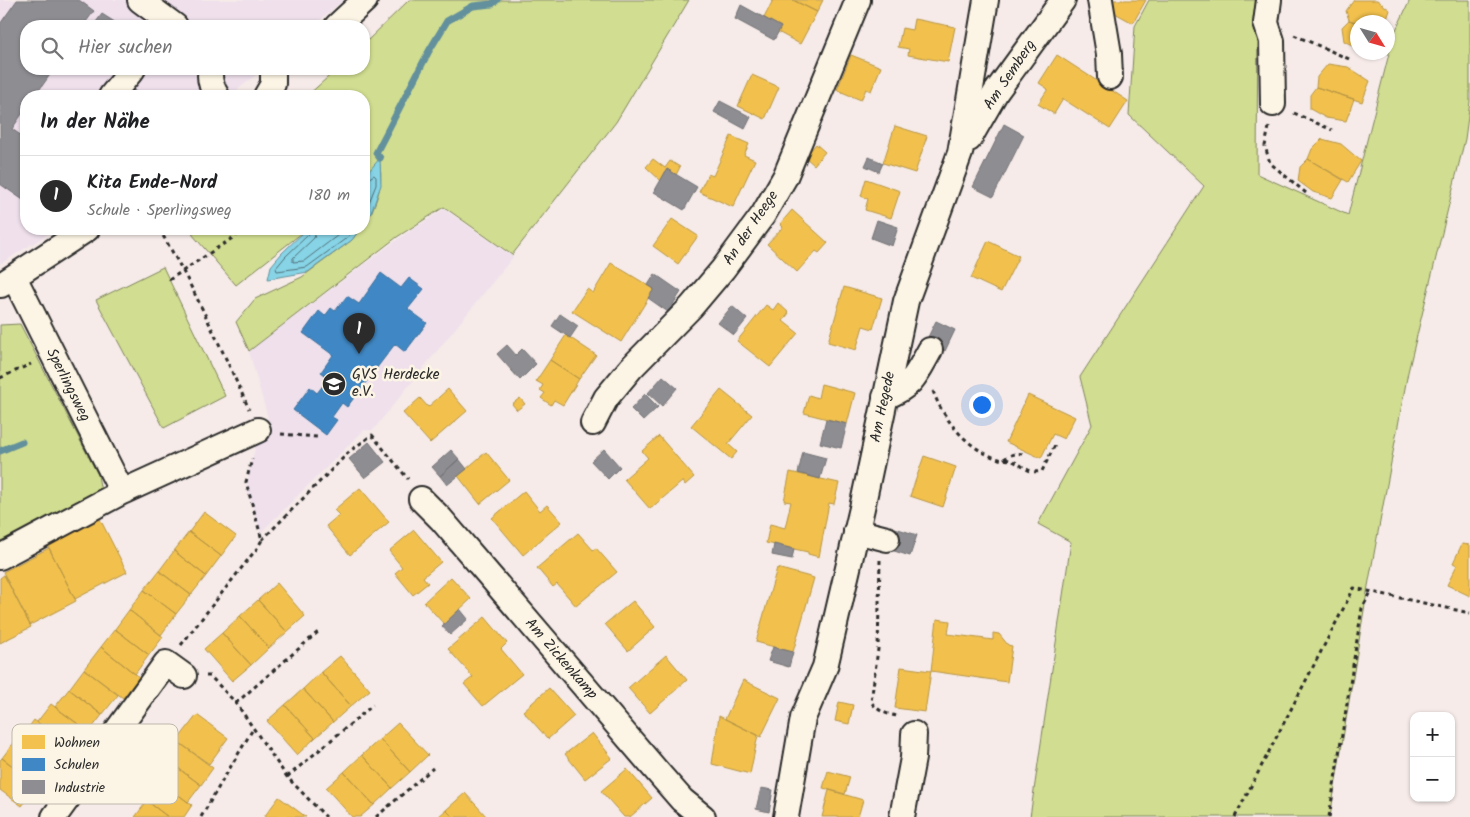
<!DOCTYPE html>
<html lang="de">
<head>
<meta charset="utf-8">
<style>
  body { margin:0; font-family:Kalam,sans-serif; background:#f6f6f6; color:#202124 }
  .controls { position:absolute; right:15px; bottom:15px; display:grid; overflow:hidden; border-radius:10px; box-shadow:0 1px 4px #0004 }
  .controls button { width:45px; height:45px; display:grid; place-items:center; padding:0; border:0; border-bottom:1px solid #e0e0e0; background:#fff; color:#202124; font:25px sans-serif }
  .compass { position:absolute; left:1350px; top:15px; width:45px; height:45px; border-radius:50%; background:#fff; box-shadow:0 1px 4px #0004; rotate:127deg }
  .you { position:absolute; left:981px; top:404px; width:18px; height:18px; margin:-12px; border:4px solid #fff; border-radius:50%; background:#1a73e8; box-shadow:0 0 0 8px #1a73e833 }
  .badge { display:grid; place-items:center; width:32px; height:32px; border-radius:50%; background:#2b2b2b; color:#fff; font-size:16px; font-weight:700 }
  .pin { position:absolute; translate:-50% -41px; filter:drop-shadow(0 1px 2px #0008) }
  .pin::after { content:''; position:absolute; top:26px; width:18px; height:15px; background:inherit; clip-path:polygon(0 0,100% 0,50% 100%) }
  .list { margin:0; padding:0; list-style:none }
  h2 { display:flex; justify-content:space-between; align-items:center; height:65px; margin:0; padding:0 20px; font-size:21px }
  h2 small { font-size:16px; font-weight:400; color:#757577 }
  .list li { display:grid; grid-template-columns:32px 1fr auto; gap:15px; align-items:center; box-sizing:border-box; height:80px; padding:0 20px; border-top:1px solid #e0e0e0 }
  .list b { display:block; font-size:19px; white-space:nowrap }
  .list p { margin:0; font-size:16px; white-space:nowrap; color:#757577 }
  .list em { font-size:16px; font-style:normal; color:#757577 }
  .icon { flex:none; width:28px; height:28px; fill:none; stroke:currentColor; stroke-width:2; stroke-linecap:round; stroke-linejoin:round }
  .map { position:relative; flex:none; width:1470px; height:817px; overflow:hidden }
  .search { position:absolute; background:#fff; box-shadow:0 1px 4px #0004; left:20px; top:20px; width:350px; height:55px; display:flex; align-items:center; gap:12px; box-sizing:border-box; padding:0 18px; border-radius:20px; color:#757577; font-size:19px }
  .panel { position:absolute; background:#fff; box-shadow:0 1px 4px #0004; left:20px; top:90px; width:350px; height:145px; border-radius:20px }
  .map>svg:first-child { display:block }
  .built { fill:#efe0ec }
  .green { fill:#d1dd90; stroke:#7e845e }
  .water { fill:#87d4e7; stroke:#62909c }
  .homes { fill:#f2c14e; stroke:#b69444 }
  .schools { fill:#3f88c5; stroke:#396c97 }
  .industry { fill:#8d8d92; stroke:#707073 }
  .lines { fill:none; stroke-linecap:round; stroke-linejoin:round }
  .shore { stroke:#506f76; stroke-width:1 }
  .stream { stroke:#62909c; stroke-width:7 }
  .minor-casing { stroke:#2b2b2b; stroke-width:28 }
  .path { stroke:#2b2b2b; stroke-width:3; stroke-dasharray:4 4; stroke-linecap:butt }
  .minor { stroke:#fcf5e5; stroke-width:24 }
  .labels { text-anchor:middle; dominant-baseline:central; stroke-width:5; stroke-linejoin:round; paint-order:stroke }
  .street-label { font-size:15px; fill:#2b2b2b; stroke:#fcf5e5 }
  .poi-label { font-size:15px; fill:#2b2b2b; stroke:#fcf5e5; text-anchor:start }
  .key { fill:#fcf5e5; stroke:#bdb8ad; stroke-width:1 }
  .key-label { font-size:14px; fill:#2b2b2b }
</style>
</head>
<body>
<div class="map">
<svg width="1470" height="817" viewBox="0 0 1470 817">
  <rect width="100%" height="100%" fill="#f6ebe8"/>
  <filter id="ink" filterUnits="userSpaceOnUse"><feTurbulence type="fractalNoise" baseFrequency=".02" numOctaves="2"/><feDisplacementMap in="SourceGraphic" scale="10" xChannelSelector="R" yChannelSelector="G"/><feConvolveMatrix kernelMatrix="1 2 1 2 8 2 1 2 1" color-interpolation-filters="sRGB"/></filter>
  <g filter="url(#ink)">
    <path class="built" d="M0,0H343L313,26H26V69H263L230,96H26V229H56L0,264Z
      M444,209L513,257L373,430H364L261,532L247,490L250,465L262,428L268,418L249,351L398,239Z"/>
    <path class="green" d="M409,0H689L616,122L512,255L444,207L397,237L249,351L236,322L255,299L302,277L352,240L360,229H364C364,221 369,218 372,211C380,192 383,180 379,160L364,187V96H307L337,69H364V44Z
      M1149,0H1258L1257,174L1348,215L1394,34L1410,0H1470V102L1465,139L1408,372L1368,586L1330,817H1030L1071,542L1038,524L1092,425L1080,377L1204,186L1129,115L1135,26Z
      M198,229H307L236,285L192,234Z
      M163,267L225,396L164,428L96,300Z
      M20,324L98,475L101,492L0,542V325Z"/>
    <path class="water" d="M380,158L381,185L371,213L364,223V177Z
      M307,229H360L352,240L308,272L268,279L271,266L282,253Z"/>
    <path class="homes" d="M773,0H793L817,12L800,44L778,32L781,27L764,18Z
      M793,0H823L817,12Z
      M1108,0H1146L1133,23L1104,7Z
      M1354,0H1377L1390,10L1386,22L1358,23L1349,20L1346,11Z
      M914,19L955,27L948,62L908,55L909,49L898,47L902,28L912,30Z
      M1349,20L1358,23V48L1344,41L1342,27Z
      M851,55L881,67L871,91L866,89L861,100L837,90Z
      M1057,55L1128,101L1110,129L1063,99L1054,114L1038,104L1048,89L1039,83Z
      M1328,64L1348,67L1370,81L1362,102L1316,87L1317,77Z
      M752,75L779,87L765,119L738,106Z
      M1316,87L1354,99L1346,121L1326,118L1310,109V95Z
      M895,126L927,136L915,173L883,163Z
      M731,136L749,144L744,155L755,160L733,207L699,192L708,174L713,176Z
      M1322,139L1341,144L1361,161L1348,182L1308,159L1312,149Z
      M816,144L825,152L814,165L805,157Z
      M653,159L665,168L670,161L680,167L676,175L667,169L661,181L646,167Z
      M1308,159L1343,180L1332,198L1313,192L1298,181L1300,167Z
      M866,179L900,191L891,218L865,210L868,199L861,196Z
      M792,210L828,243L819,253L816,251L797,272L767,244L783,227L780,224Z
      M672,219L698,236L678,264L653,246Z
      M988,241L1019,256L1001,292L971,278Z
      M611,263L654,289L621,342L572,311L587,289L593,293Z
      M844,287L882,298L873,329L863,326L856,350L828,342Z
      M778,303L789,313L783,321L798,333L770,367L737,341L766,305L773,310Z
      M566,335L596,355L579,379L550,360Z
      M550,360L579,379L563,405L554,400L551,405L541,398L545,393L540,390L543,385L536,381Z
      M821,384L855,393L847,424L804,413L809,395L818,398Z
      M448,389L467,411L430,443L403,413L420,398L428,407Z
      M721,390L752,415L728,444L737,452L731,459L691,426Z
      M1028,395L1075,417L1064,439L1053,434L1041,458L1006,442Z
      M520,398L525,404L517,410L512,404Z
      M659,436L694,477L685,485L683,481L650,509L624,479L648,458L642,451Z
      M486,452L509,480L480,504L458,476Z
      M924,456L956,467L943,507L910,496Z
      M790,472L839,483L834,504L829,503L819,557L808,554V552L766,543L770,524L785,528L791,502L784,501Z
      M360,488L389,522L350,555L326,526L339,515L334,510Z
      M524,491L540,511L547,505L562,522L523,555L492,518Z
      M204,512L236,536L221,556L189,532Z
      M100,519L127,572L75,599L48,546Z
      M414,530L441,562L423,577L428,583L413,595L395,573L402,567L389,551Z
      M189,532L221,556L206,576L174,551Z
      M578,533L593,550L596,548L617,572L576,606L557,584L553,587L537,568Z
      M1462,544L1470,545V596L1447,585L1457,565L1453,563Z
      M49,548L76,601L30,625L3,572Z
      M174,551L206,576L191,595L159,571Z
      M777,568L814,578L793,652L756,642Z
      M159,571L191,595L176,614L144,590Z
      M4,575L31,627L0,643V578Z
      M451,577L471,599L444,624L424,602Z
      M277,583L305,616L287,632L258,600Z
      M144,590L176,614L161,635L129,610Z
      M258,600L287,632L269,648L240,616Z
      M633,601L655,627L628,651L605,624Z
      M129,610L163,637L149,655L115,629Z
      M240,616L269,648L251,665L222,633Z
      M485,617L507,643L501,649L522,674L483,706L464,684L473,677L448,649Z
      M937,619L950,621L948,634L993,640V633L999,634L1008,645L1012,646L1007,682L931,671Z
      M115,629L149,655L135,674L101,647Z
      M222,633L251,665L232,681L204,649Z
      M101,647L139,677L123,698L84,669Z
      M666,655L687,680L650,713L628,688Z
      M340,656L370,690L351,706L321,672Z
      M901,667L931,671L925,712L895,708Z
      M84,669L118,695L102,715L69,689Z
      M321,672L351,706L333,722L303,689Z
      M743,680L780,698L761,737L725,719Z
      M549,688L574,716L548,739L523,711Z
      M69,689L102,715L89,732L55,707Z
      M303,689L333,722L315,738L285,705Z
      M839,702L853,705L849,724L835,721Z
      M51,704L82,727L68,746L37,722Z
      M285,705L315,738L297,755L267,721Z
      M197,715L228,738L209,764L177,741Z
      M719,716L758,735L750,774L712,764Z
      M34,720L68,746L54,764L20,739Z
      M398,723L428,755L410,772L380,739Z
      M592,733L612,758L585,779L565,754Z
      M18,737L54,764L38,785L2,758Z
      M380,739L410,772L392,788L362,755Z
      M177,741L213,768L201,785L164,758Z
      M362,755L392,788L374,805L344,772Z
      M2,758L38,785L22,806L0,790V760Z
      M170,762L201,785L188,802L157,779Z
      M627,769L652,798L630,817H624L601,791Z
      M828,771L850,777L845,794L823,788Z
      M344,772L374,805L360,817H352L326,788Z
      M157,779L192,805L184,817H168L143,798Z
      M829,790L863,800L858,817H822Z
      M465,793L487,817H453L446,810Z
      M279,797L306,817H264Z
      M147,801L168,817H135Z
      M446,810L453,817H438Z"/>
    <path class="schools" d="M381,273L401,288L409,278L424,289L408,309L427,323L405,352L395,344L347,407L342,403L332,417L337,420L326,435L293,410L310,387L317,393L329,378L321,372L333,355L303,333L319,311L325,316L331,308L335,311L347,296L359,304Z"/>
    <path class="industry" d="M17,0H79L94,11L83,26H26V69H54L35,96H26V108L12,129L26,139V202L0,184V24Z
      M741,5L781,27L774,40L735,19Z
      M102,14L121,26H93Z
      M106,69H121L116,76Z
      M129,87L142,96H122Z
      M720,101L751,117L745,129L714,112Z
      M1004,124L1024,135L993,197L973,187Z
      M869,157L883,163L879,172L865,166Z
      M667,169L697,187L684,210L654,192Z
      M877,220L898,227L892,246L871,238Z
      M655,274L681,292L668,312L648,298L654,289L648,285Z
      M732,306L747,319L734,335L718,323Z
      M560,314L578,326L570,338L552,326Z
      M936,321L955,330L945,351L926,341Z
      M507,345L516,355L522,349L536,364L520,380L497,354Z
      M663,376L677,388L662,406L648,393Z
      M645,394L658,407L643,421L631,409Z
      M826,419L847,424L841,448L820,443Z
      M369,442L385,462L365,478L349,459Z
      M604,449L620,467L608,479L591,461Z
      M451,450L459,459L440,476L432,467Z
      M803,452L826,458L820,479L798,473Z
      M459,459L467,469L447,485L440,476Z
      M895,528L917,535L910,556L888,549Z
      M774,544L794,549L792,559L772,555Z
      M460,609L468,619L450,635L442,626Z
      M773,647L793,652L789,667L768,661Z
      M761,788L773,790L769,812L756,809Z"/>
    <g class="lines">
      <path class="shore" d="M364,180L368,179L374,175L376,177V185L364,215
        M310,229L309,234L285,257L276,268L277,271L307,267L348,237L354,229
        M317,229L314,238L293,258V262L304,261L346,229"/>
      <path class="stream" d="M380,158L376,153L429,51L447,21L473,6L492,4L497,0
        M0,451L22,442"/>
      <g class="minor-casing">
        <path id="minor" d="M140,0L175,26
          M1100,0L1109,54L1110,77
          M1269,0L1266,23L1272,41L1273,104
          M337,26L365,0
          M211,69C208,79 212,88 217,96
          M111,96L133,69
          M266,96L273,84V69
          M969,139L996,92L1063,0
          M1,285L87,229
          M885,397C913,386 916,375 930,350
          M593,423L606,398L631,368L691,307L723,269L763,215L785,177L858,0
          M122,492L258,430
          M421,499L441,519L661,776L682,800L703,817
          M856,531L887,539
          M0,557L122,492L14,277
          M54,817L166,663L184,676
          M786,817L803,718L825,667L862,508L906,301L960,153L986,0
          M902,817L913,758L914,734"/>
      </g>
      <path class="path" d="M1294,35L1349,59
        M1294,113L1332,130
        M1269,127L1265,146L1270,163L1306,193
        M159,229C194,287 221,348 249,409
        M169,280L243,231
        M0,378L31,364
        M933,391C943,419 968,450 999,459C1002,460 1007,459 1010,460C1023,464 1028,475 1042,471L1056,443
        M281,434L317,437
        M1004,459C1010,454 1019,452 1026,455
        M262,540L350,451L372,435L408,479
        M880,560L878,649L871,702C879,712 886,714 898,716
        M181,645L258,547L262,540L246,482L252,459
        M206,676H210L236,703L287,777L326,817
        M236,703L318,632
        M287,777L373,705
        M201,817L253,729
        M376,817L433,768
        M1235,817L1354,588L1470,613
        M1329,817L1362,608L1371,592"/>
      <use href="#minor" class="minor"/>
    </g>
  </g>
  <defs>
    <g id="school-disc" transform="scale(1.25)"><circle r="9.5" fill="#2b2b2b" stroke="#fcf5e5"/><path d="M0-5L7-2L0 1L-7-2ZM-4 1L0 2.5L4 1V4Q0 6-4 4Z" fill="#fff"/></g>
  </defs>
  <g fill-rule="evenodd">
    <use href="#school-disc" x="334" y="384"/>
  </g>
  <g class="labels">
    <g class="street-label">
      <text transform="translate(1010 75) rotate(-56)">Am Semberg</text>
      <text transform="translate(751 228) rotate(-56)">An der Heege</text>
      <text transform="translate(68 385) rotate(63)">Sperlingsweg</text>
      <text transform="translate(883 407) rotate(-78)">Am Hegede</text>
      <text transform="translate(561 659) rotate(49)">Am Zickenkamp</text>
    </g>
    <g class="poi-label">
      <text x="352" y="375">GVS Herdecke<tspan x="352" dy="17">e.V.</tspan></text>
    </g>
  </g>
  <rect x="12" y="724" width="166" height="80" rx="8" class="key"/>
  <rect x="22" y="735" width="23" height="14" fill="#f2c14e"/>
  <rect x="22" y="758" width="23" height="13" fill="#3f88c5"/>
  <rect x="22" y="780" width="23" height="14" fill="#8d8d92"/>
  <g class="key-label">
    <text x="54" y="747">Wohnen</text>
    <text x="54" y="769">Schulen</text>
    <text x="54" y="792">Industrie</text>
  </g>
</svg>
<div class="controls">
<button>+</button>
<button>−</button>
</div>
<svg class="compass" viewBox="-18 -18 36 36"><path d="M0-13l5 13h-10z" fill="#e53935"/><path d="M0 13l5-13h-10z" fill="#757577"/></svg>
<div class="you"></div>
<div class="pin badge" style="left:359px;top:354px">1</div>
<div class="search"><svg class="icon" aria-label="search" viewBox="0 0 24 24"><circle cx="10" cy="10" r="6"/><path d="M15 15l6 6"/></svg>Hier suchen</div>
<section class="panel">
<h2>In der Nähe<small></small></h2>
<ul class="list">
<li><span class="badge">1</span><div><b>Kita Ende-Nord</b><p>Schule · Sperlingsweg</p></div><em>180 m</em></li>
</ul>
</section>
</div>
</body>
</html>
